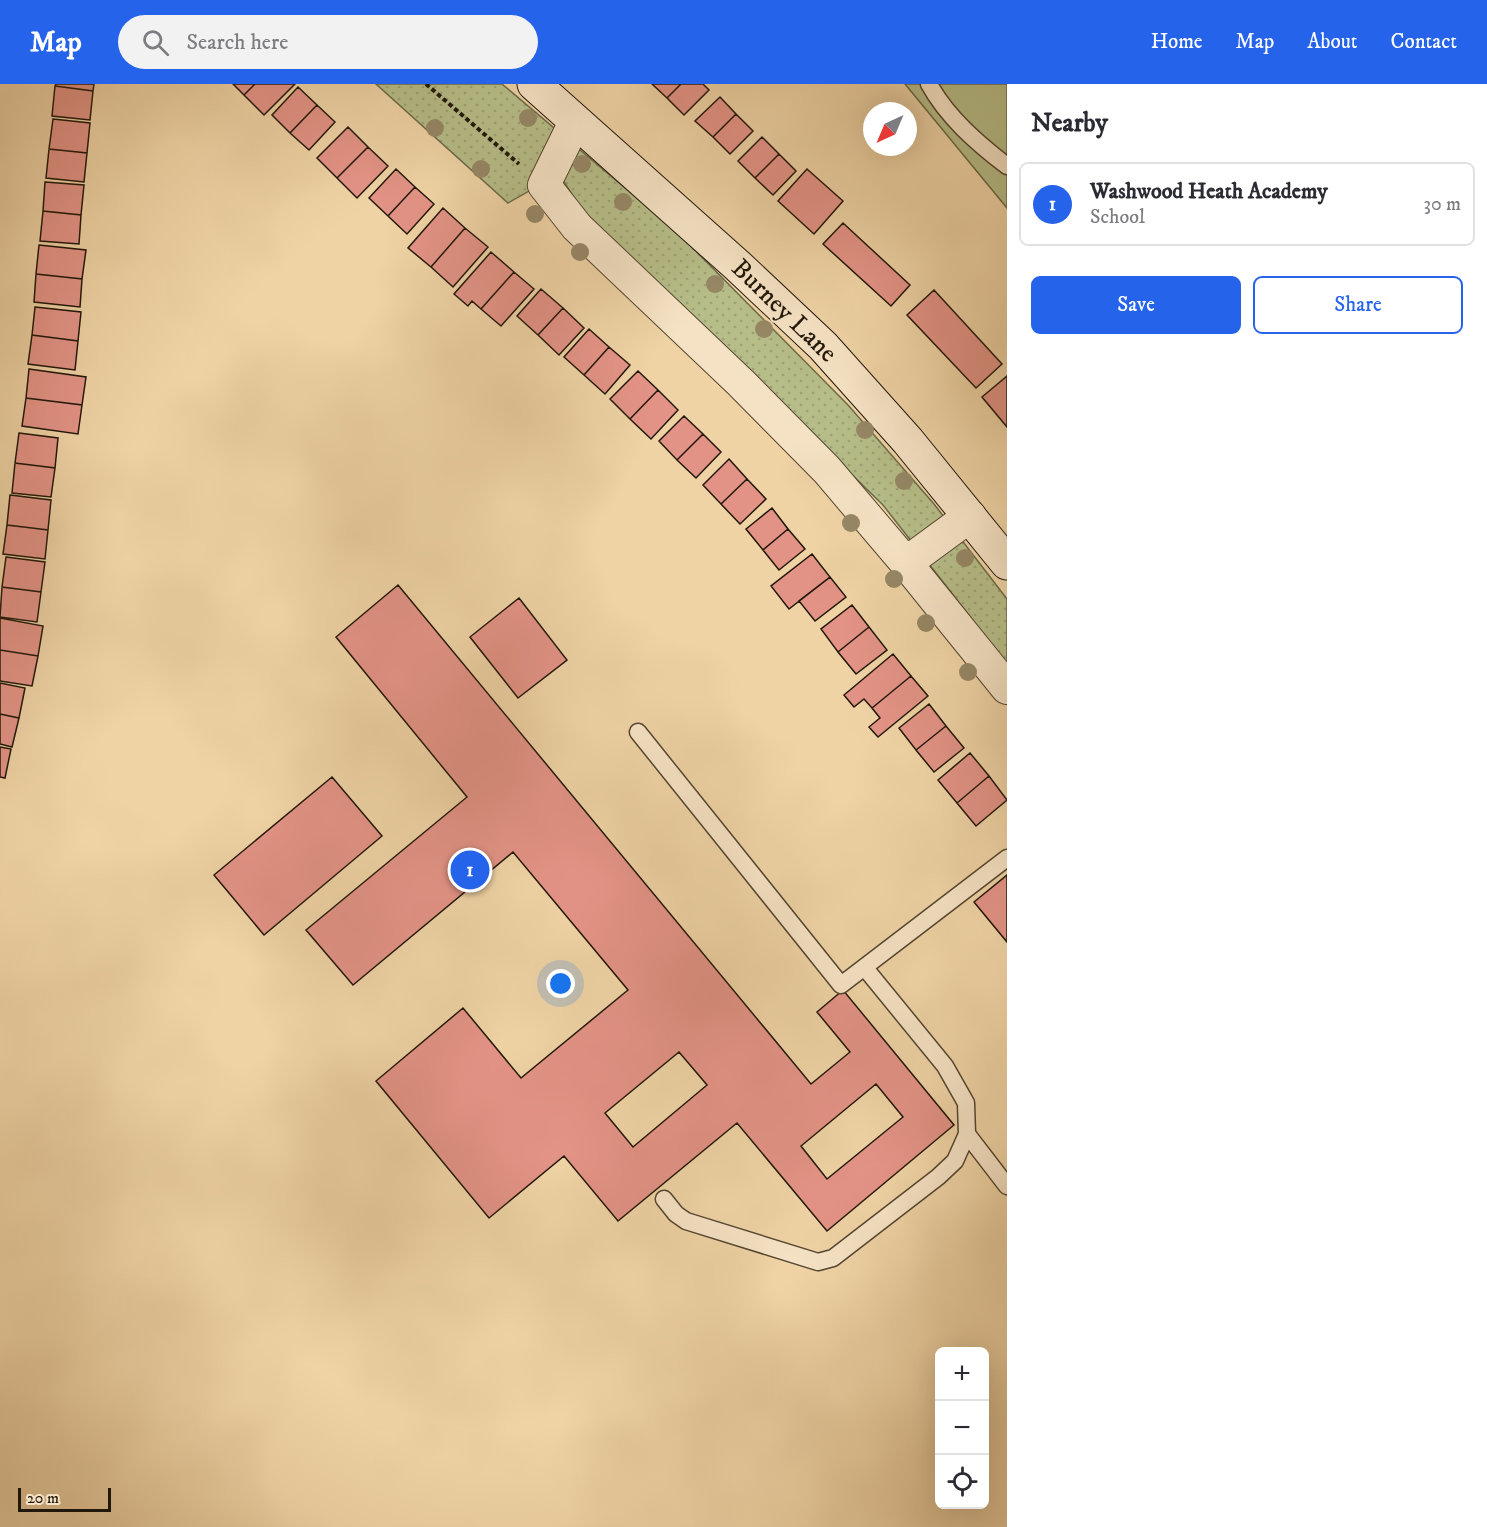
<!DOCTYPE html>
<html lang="en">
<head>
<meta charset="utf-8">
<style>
  body { margin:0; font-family:"IM FELL DW Pica",serif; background:#f2f2f3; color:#2b2b33 }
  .controls { position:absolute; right:18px; bottom:18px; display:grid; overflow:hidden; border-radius:9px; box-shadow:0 6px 24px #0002 }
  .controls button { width:54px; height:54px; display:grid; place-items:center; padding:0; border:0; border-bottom:2px solid #e1e1e2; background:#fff; color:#2b2b33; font:30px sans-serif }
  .compass { position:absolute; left:863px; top:18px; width:54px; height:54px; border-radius:50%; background:#fff; box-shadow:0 6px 24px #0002; rotate:224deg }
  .scale { position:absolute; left:18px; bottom:15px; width:93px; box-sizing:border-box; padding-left:6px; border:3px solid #21170a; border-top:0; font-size:16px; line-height:21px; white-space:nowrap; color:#21170a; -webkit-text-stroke:4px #f5e2c4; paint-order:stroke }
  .you { position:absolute; left:561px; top:900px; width:21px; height:21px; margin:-15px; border:4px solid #fff; border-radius:50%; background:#1a73e8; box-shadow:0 0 0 9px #1a73e833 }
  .badge { display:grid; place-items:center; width:39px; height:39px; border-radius:50%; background:#2563eb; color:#fff; font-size:20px; font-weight:700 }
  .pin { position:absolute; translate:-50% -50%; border:3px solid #fff; box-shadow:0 2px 6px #0006 }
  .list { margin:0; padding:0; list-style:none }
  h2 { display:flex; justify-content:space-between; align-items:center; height:78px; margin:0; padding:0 24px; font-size:26px }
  h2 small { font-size:20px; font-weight:400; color:#7c7c81 }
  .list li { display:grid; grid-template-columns:39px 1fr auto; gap:18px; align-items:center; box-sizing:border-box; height:84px; margin:0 12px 12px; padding:0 12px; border:2px solid #e1e1e2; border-radius:9px }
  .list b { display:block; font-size:22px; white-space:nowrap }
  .list p { margin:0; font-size:20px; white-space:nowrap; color:#7c7c81 }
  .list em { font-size:20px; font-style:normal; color:#7c7c81 }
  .actions { display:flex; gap:12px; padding:18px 24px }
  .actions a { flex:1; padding:14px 0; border:2px solid #2563eb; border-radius:9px; text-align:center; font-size:21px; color:#2563eb }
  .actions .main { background:#2563eb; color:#fff }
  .icon { flex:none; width:33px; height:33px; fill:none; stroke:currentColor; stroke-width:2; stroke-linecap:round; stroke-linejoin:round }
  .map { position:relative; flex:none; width:1007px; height:1443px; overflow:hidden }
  header { display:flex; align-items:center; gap:36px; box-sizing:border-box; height:84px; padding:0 30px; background:#2563eb; color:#fff }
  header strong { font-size:28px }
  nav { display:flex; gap:33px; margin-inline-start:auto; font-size:21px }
  .search { width:420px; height:54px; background:#f2f2f3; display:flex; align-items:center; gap:15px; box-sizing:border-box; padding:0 21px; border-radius:33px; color:#7c7c81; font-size:22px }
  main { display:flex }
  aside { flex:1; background:#fff }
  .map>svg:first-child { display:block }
  .grass { fill:url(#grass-dots); stroke:#6c6a49; stroke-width:1.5 }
  .green { fill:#b6bd88; stroke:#6c6a49; stroke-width:1.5 }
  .building { fill:#e39386; stroke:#21170a; stroke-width:1.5; fill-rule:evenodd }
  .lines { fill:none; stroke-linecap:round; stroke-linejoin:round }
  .lane-casing { stroke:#544631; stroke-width:19 }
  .street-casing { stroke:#544631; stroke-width:34 }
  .secondary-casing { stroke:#21170a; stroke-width:35 }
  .path { stroke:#21170a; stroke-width:4; stroke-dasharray:4.5 3; stroke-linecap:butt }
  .lane { stroke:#f5e2c4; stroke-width:16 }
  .street { stroke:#f5e2c4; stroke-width:32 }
  .secondary { stroke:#f5e2c4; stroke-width:33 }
  .tree { fill:#968765 }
  .labels { text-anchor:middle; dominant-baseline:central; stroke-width:4.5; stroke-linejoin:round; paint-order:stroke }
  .street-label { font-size:26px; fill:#21170a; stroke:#f5e2c4 }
</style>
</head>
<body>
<header>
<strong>Map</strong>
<div class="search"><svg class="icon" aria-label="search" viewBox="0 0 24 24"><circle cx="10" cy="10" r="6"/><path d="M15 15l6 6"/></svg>Search here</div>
<nav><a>Home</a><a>Map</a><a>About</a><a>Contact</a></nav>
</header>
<main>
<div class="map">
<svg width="1007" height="1443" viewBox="0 0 1007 1443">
  <defs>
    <pattern id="grass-dots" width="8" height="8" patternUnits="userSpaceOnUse" patternTransform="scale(1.5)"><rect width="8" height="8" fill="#b6bd88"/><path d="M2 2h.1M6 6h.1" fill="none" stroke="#9ca274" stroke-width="1.8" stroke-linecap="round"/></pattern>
  </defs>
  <rect width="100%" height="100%" fill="#efd3a5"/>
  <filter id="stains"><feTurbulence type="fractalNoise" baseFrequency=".00333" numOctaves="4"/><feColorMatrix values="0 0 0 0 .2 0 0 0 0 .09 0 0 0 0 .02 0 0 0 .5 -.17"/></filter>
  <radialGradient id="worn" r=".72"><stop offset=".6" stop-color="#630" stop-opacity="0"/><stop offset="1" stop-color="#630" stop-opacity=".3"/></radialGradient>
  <path class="grass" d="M376,0H502L677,148L848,321L934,420L1007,515V580L883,421L584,129L559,90L508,119Z"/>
  <path class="green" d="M905,0H1007V124Z"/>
  <path class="building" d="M56,0H94L93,7L55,2Z
    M233,0H255L244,11Z
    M255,0H295L264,31L244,11Z
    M652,0H681L667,14Z
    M681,0H703L709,6L684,31L667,14Z
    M55,2L93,7L90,36L52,32Z
    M298,3L317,21L290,49L272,31Z
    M720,13L736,30L713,53L695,37Z
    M317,21L335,38L309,66L290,49Z
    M736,30L753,47L730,70L713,53Z
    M53,35L90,39L87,69L49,65Z
    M348,43L368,63L337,94L317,74Z
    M762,53L779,70L755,94L738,77Z
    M368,63L388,82L357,114L337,94Z
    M49,65L87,69L84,98L46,94Z
    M779,70L796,87L773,111L755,94Z
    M396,85L415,103L388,132L369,114Z
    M807,85L843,117L814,150L778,117Z
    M45,98L84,101L81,131L43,127Z
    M415,103L434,120L407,150L388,132Z
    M443,124L465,144L431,183L408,164Z
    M43,127L81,131L79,160L40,157Z
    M843,139L910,201L891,222L823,160Z
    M465,144L488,163L453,203L431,183Z
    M39,161L86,166L82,195L36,190Z
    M491,168L514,188L481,225L472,217L468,222L454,210Z
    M514,188L534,205L501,242L481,225Z
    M36,190L82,195L80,223L34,218Z
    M541,205L563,224L538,251L517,232Z
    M934,206L1002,280L976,304L907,231Z
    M35,223L81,228L78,257L32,251Z
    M563,224L584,244L559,271L538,251Z
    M589,245L609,263L584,291L564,273Z
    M32,251L78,257L75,286L28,280Z
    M609,263L630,281L605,310L584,291Z
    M29,285L86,293L82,321L26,314Z
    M638,287L658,306L630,335L610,315Z
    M1007,292V343L982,313Z
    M658,306L678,326L651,355L630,335Z
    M26,314L82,321L78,350L22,342Z
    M684,332L703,350L677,376L659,357Z
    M19,349L58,354L55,384L15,379Z
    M703,350L721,368L696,394L677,376Z
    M729,375L747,395L721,420L703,401Z
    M15,379L55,384L51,413L12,409Z
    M747,395L766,415L740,440L721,420Z
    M10,411L51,416L48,446L7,441Z
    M772,424L788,445L763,466L746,445Z
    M7,441L48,446L45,475L3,470Z
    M788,445L805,465L779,486L763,466Z
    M812,470L830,493L789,525L771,502Z
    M6,473L45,478L41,508L2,503Z
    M830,493L846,513L815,537L799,517Z
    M398,501L811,1000L850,968L817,928L843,906L954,1041L827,1147L737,1039L618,1137L564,1072L489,1134L376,997L463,924L521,994L628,906L513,768L353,901L306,846L467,713L336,553ZM679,968L707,1001L633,1063L605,1029ZM876,1000L903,1033L827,1095L801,1062Z
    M2,503L41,508L37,538L0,533Z
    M519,514L567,576L518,614L470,553Z
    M852,521L869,543L838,568L821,545Z
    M0,534L43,542L38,572L0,566Z
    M869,543L887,566L856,590L838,568Z
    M0,566L38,572L32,602L0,597Z
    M893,570L911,592L872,624L864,615L854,623L844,611Z
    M911,592L928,612L878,653L869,643L880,634L872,624Z
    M0,599L25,604L19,634L0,630Z
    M929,620L946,642L916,666L899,644Z
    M0,630L19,634L12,663L0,660Z
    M946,642L964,664L934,688L916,666Z
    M0,663L11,665L5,694L0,693Z
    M970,669L989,692L957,719L938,696Z
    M989,692L1007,716L976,742L957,719Z
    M332,693L382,752L264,851L214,791Z
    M1007,791V858L974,818Z"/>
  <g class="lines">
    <g class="lane-casing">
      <path id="lane" d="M929,0C947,33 977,59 1007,82
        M638,648L841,901L1007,774
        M865,884L945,982L966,1019L967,1050L1007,1102
        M664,1115L676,1130L686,1137L818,1178L833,1174L938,1093L955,1077L967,1050"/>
    </g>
    <g class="street-casing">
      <path id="street" d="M575,38L544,101L577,143L741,299L827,386L906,479
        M970,432L906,479L1007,604"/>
    </g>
    <g class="secondary-casing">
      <path id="secondary" d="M534,0L738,182L823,262L908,357L1007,479"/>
    </g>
    <path class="path" d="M426,0L519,80"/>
    <use href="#lane" class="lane"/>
    <use href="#street" class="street"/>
    <use href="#secondary" class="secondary"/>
  </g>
  <g class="tree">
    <circle cx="528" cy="34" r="9"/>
    <circle cx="435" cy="44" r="9"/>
    <circle cx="582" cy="80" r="9"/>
    <circle cx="481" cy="85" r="9"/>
    <circle cx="623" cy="118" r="9"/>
    <circle cx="535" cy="130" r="9"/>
    <circle cx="580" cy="168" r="9"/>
    <circle cx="715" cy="200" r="9"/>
    <circle cx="764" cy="245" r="9"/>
    <circle cx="865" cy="346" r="9"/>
    <circle cx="904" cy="397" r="9"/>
    <circle cx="851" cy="439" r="9"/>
    <circle cx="965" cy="474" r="9"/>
    <circle cx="894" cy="495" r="9"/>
    <circle cx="926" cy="539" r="9"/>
    <circle cx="968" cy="588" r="9"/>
  </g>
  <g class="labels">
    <g class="street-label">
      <text transform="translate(784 227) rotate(44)">Burney Lane</text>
    </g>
  </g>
  <rect width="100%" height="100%" filter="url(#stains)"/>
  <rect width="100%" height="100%" fill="url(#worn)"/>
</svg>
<div class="controls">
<button>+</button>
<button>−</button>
<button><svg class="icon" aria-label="locate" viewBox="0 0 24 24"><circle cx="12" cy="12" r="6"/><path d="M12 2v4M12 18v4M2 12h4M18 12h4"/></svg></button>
</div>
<svg class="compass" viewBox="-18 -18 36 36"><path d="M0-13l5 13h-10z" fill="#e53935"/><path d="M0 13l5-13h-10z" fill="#7c7c81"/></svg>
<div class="scale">20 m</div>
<div class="you"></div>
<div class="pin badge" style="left:470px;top:786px">1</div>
</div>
<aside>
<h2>Nearby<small></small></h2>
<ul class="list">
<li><span class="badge">1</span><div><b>Washwood Heath Academy</b><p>School</p></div><em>30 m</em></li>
</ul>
<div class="actions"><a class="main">Save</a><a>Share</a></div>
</aside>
</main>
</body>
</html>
